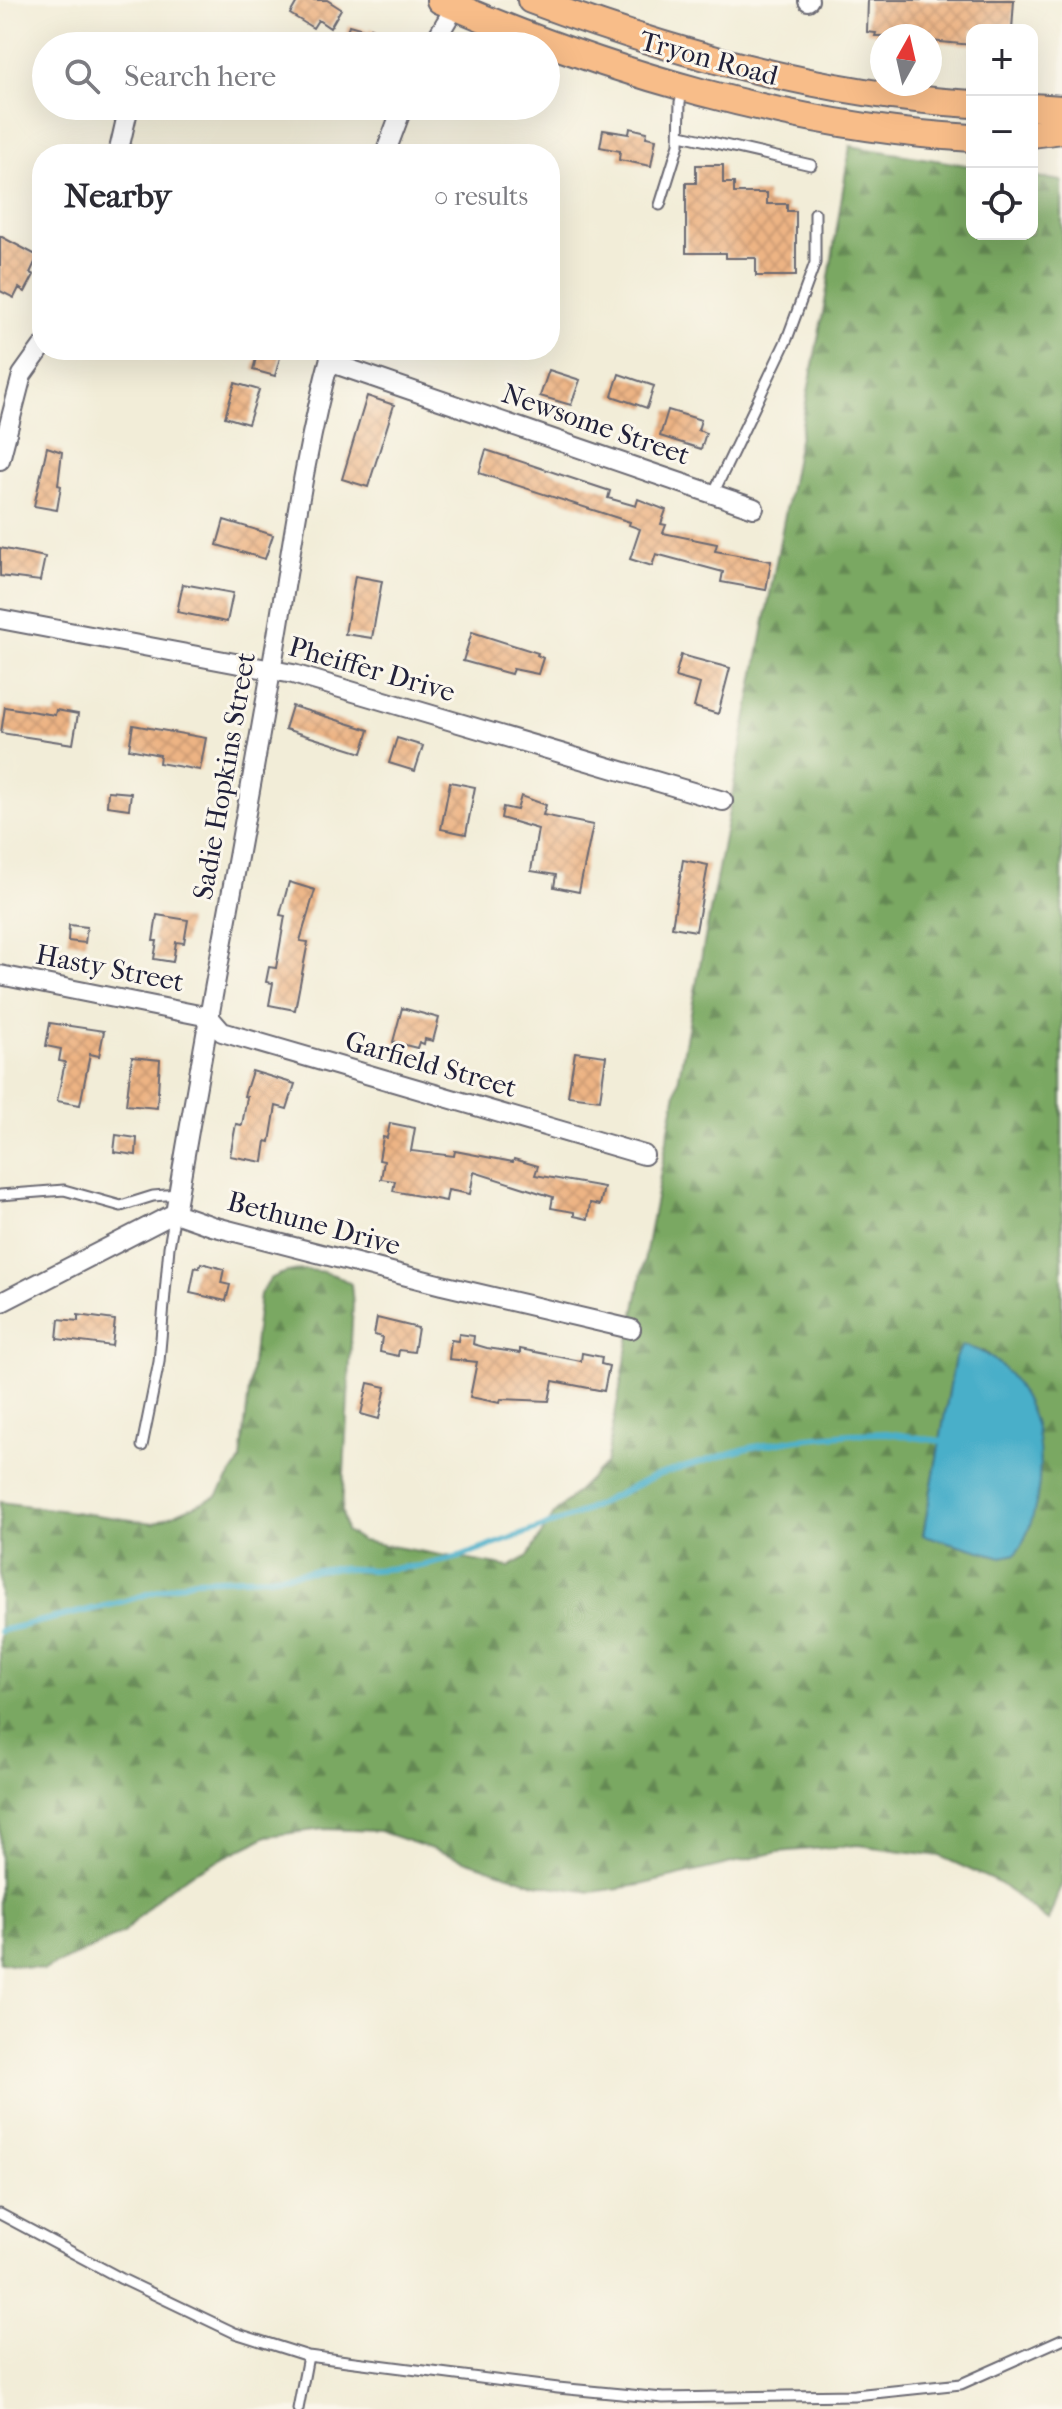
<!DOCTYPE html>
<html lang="en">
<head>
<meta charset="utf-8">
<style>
  body { margin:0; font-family:"IM FELL French Canon",serif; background:#f2f2f3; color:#2b2b33 }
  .controls { position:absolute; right:24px; top:24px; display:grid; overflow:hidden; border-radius:16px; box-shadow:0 8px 32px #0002 }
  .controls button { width:72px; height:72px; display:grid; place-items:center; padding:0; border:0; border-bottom:2px solid #e1e1e2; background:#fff; color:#2b2b33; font:40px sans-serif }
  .compass { position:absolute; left:870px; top:24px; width:72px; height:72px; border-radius:50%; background:#fff; box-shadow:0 8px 32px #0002; rotate:8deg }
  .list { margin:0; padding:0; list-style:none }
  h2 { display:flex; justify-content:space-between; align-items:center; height:104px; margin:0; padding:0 32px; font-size:34px }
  h2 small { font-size:26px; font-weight:400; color:#7c7c81 }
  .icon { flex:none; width:44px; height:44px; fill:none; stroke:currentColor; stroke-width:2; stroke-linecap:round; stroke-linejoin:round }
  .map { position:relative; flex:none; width:1062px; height:2409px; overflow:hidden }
  .search { position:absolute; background:#fff; box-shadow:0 8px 32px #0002; left:32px; top:32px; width:528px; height:88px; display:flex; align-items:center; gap:20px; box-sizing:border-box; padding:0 28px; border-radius:44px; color:#7c7c81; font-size:30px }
  .panel { position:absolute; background:#fff; box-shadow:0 8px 32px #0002; left:32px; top:144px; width:528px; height:216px; border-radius:32px }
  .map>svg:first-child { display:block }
  .forest { fill:url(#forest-firs); stroke:#4e654e; stroke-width:2; fill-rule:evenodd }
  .water { fill:#49afc9; stroke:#366882; stroke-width:2 }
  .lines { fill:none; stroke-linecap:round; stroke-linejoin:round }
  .stream { stroke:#49afc9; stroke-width:6 }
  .building { fill:url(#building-cross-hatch) }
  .service-casing { stroke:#6b6972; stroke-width:13 }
  .minor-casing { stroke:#6b6972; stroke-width:22 }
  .primary-casing { stroke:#6b6972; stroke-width:30 }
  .service { stroke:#fff; stroke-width:9 }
  .minor { stroke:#fff; stroke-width:18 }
  .primary { stroke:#f8bd89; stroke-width:26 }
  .labels { text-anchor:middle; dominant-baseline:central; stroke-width:6; stroke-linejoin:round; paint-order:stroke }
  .street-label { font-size:28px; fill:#22223b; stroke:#fbf7ec }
</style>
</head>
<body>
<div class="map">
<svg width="1062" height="2409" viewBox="0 0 1062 2409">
  <defs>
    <pattern id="forest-firs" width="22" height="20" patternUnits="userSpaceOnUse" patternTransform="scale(2)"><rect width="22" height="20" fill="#7aa862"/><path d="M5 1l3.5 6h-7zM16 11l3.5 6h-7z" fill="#648852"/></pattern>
    <pattern id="building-cross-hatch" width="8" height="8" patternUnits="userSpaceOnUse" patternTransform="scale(2)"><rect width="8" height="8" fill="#edb484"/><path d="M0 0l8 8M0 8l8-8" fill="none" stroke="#cb9a73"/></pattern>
  </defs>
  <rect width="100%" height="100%" fill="#fbf7ec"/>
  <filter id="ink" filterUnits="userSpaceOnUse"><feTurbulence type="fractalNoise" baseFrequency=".0125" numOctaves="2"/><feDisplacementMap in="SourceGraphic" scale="16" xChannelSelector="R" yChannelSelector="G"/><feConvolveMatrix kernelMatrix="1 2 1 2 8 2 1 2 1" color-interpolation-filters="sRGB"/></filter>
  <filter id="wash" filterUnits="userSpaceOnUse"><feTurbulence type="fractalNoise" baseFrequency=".006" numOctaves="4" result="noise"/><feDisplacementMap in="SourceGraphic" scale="32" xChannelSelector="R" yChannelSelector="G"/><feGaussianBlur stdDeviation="1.8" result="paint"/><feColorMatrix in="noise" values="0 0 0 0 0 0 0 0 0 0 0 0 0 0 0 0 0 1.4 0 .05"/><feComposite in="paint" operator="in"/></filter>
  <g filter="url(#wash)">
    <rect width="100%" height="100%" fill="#f2edd8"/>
    <path class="forest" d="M850,146L972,166V234H1032V176L1062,181V1883L1048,1921L1001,1884L940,1856L858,1845L778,1852L640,1885L592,1892L535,1884L379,1831L324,1829L267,1836L192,1873L163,1893L122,1934L44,1970L0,1962V1502L154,1523L217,1496L241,1460L260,1294L270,1279C295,1265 328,1268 351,1284L353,1304L342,1511L346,1531L362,1541L509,1567L528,1556L554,1514L606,1463L825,302ZM983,1351L1003,1368L1018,1390L959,1544L923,1534L955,1358Z"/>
    <path class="water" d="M962,1346C1005,1352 1036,1406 1039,1447C1042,1481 1036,1525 1016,1554L1002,1557L923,1535L955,1358Z"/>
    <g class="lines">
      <path class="stream" d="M0,1631L118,1603L194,1580L268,1577L333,1568L372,1570L421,1566L460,1557L576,1515L655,1476L748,1448L797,1439L851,1434L887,1433L947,1442"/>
    </g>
    <g id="blocks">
      <path class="building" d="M298,0H327L341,9L330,28L318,20L313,28L290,14Z
        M868,0H1014L1012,30H972V45L930,41V36H875L876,33L867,32Z
        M349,25L370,31L371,28L383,35L406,42L405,46H343Z
        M630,128L647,132L646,137L656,139L651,166L619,160L620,151L600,147L603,130L629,134Z
        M696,165H723V183H734V193H767V204H787V211H796V276H756V258H726V253H686V183H696Z
        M0,236L38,256L30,273L34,275L25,292L19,288L14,298L0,291Z
        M258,350H282L275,376L253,370Z
        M549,370L580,380L571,405L540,396Z
        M619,374L654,386L647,408L612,396Z
        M235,383L259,390L248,424L225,417Z
        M367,396L394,405L368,487L342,479Z
        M668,410L701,420L698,430L706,433L701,449L660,436Z
        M47,447L62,452L58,485L61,486L57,510L34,506Z
        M486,450L610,491L608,498L636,506L638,499L666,510L661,524L666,525L663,533L717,544L715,551L771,561L766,590L721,582L723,572L656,554L652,566L630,559L640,529L629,525L630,522L479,473Z
        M224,520L273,535L265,559L217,545Z
        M0,548L45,557L40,581L0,576Z
        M355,576L382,581L372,638L345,634Z
        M183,584L233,593L227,622L177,612Z
        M472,632L538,653L537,655L543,658L538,674L513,669L511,674L463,661Z
        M681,655L730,668L718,714L694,707L700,684L675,677Z
        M292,706L369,730L362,753L285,729Z
        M5,707L55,715L56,710L78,714L73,744L1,733Z
        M133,725L206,738L200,770L159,763L160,755L129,749Z
        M397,738L423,746L415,771L389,763Z
        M450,782L475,787L466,834L441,829Z
        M108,791L131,793L129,809L107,806Z
        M521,796L546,805L543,815L593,825L579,892L554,887L556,875L531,871L538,829L501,818L503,807L517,810Z
        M683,860L708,865L696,931L672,927Z
        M289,882L315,890L300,941L308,942L295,1010L269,1005L273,983L266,982L269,967L276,968L285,916L280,915Z
        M157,915L188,920L184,943L176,942L173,962L154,959L157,941H153Z
        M69,925L87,927L85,943L68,941Z
        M402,1008L439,1018L433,1041L425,1039L424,1044L419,1042L417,1048L393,1042Z
        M50,1023L104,1031L99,1056L90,1054L80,1105L57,1101L65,1062L59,1061L61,1049L46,1046Z
        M575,1052L606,1056L600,1100L568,1096Z
        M132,1057L160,1060L157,1108L126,1105Z
        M252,1071L295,1084L287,1109L276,1106L270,1142L266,1141L263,1162L230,1156L236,1124L242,1125L247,1097L244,1096Z
        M390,1123L415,1128L411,1151L454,1156L455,1151L513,1162L514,1159L538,1166L535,1175L604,1187L600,1205L590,1203L588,1219L574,1216V1212L551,1208L553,1197L474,1172L470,1194L448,1190L446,1201L393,1191L395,1181L381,1179L384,1161L379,1160L383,1137L387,1138Z
        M116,1135L137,1138L136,1155L114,1152Z
        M201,1263L224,1269L221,1283L230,1285L226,1301L190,1293L195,1267L199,1268Z
        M78,1315L115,1320L112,1346L57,1339L59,1319L78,1321Z
        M377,1318L418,1328L414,1352L399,1350L398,1356L380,1352L382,1337L374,1335Z
        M459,1334L474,1336L473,1344L487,1348L520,1353V1349L581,1361L582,1353L602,1357L601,1364L609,1366L604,1391L553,1381L549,1401L501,1399L500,1403L470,1397L477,1362L449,1359L451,1340L458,1341Z
        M368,1383L386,1387L379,1419L361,1414Z"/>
    </g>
  </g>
  <g filter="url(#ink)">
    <use href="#blocks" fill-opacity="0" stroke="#6b6972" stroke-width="2"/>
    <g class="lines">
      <g class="service-casing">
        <path id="service" d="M681,135L811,165
          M660,205L679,144L680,102L683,90
          M713,494L787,339L815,263V213
          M0,1195L64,1190L121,1206L153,1196L178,1194
          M142,1446L159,1362L169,1247L175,1213
          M0,2214L122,2279L235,2333L308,2356L558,2388L663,2398L855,2395L961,2384L1062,2339
          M298,2409L308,2356"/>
      </g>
      <g class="minor-casing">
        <path id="minor" d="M808,1L809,0
          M432,46L459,0
          M118,154L129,106
          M385,154L403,106
          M329,362L754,508
          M0,460L22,375L42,347
          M0,619L293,674L723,801
          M0,975L209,1017L222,1032L644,1155
          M175,1213C205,1032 240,852 271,671C290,563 303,456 332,350
          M0,1303L175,1213L212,1226L442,1285L631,1329"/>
      </g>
      <g class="primary-casing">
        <path id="primary" d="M440,0C605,71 792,128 972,138
          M531,0C670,52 823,95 972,104
          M1032,107L1062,109
          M1032,134L1062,130"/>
      </g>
      <use href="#service" class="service"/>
      <use href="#minor" class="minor"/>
      <use href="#primary" class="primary"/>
    </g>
  </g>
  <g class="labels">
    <g class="street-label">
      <text transform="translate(709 58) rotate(15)">Tryon Road</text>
      <text transform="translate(596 424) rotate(19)">Newsome Street</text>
      <text transform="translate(372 669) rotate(16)">Pheiffer Drive</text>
      <text transform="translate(224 776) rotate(-80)">Sadie Hopkins Street</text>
      <text transform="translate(110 968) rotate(11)">Hasty Street</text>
      <text transform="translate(431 1064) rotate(16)">Garfield Street</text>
      <text transform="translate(314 1223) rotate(15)">Bethune Drive</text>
    </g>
  </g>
</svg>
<div class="controls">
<button>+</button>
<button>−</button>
<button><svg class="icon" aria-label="locate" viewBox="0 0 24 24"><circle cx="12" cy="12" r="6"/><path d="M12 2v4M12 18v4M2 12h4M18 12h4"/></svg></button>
</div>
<svg class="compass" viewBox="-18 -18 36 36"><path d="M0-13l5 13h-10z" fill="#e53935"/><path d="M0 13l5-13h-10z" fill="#7c7c81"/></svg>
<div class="search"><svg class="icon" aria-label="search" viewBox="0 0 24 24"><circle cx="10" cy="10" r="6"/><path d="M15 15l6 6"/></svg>Search here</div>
<section class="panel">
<h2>Nearby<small>0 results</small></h2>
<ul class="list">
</ul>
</section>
</div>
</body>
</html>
